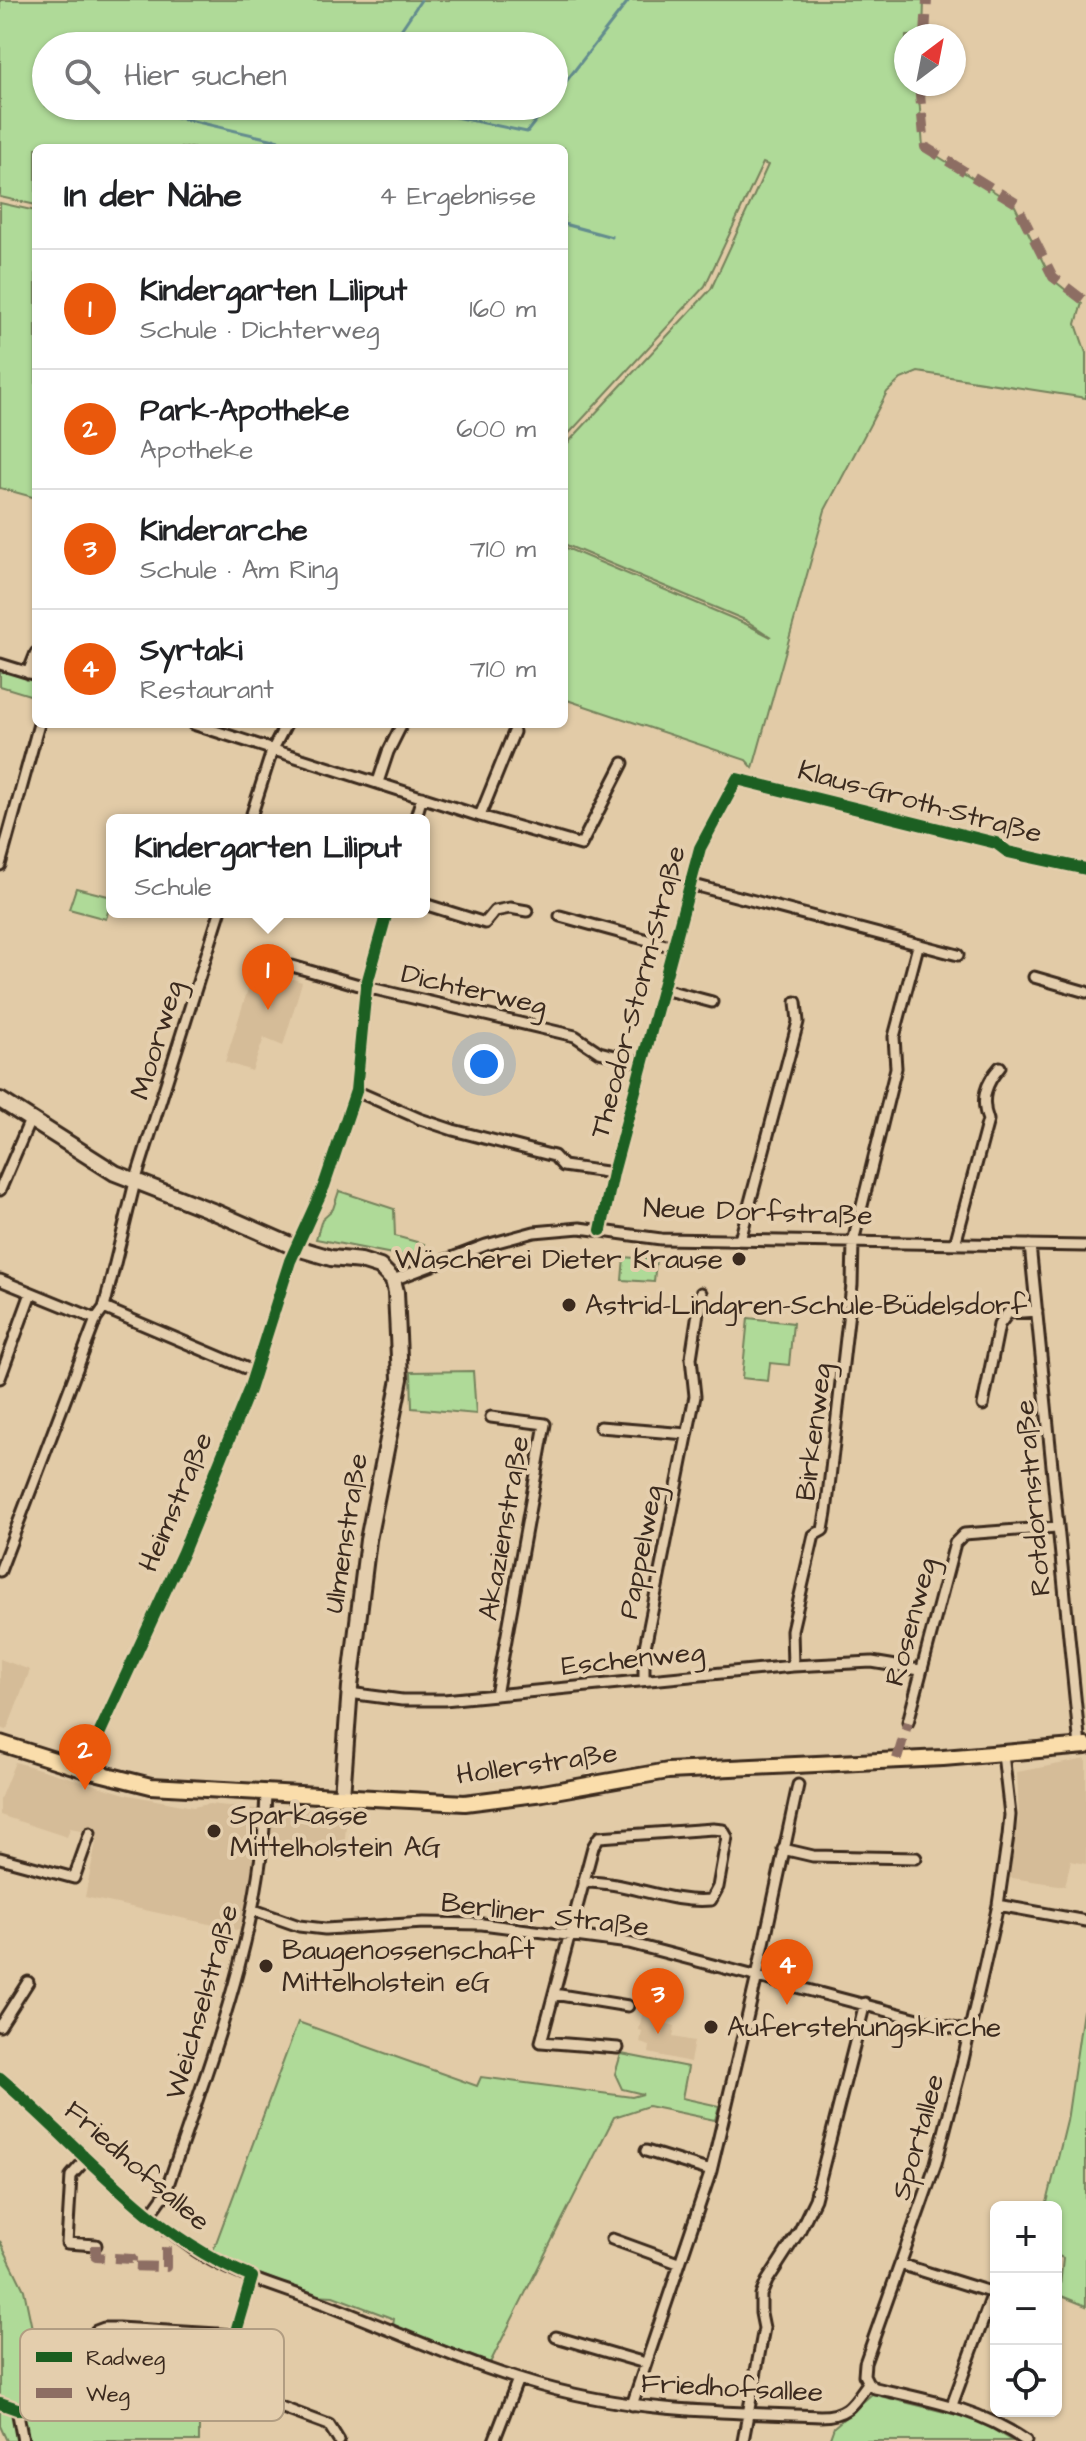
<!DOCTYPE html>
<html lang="de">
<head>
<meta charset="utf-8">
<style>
  body { margin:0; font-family:"Architects Daughter",sans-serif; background:#f2f2f2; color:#202124 }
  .controls { position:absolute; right:24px; bottom:24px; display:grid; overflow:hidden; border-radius:12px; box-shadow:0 2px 6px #0004 }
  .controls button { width:72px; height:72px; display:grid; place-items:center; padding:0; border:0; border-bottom:2px solid #e0e0e0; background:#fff; color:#202124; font:40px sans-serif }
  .compass { position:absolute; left:894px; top:24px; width:72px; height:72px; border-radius:50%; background:#fff; box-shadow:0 2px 6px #0004; rotate:32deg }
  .you { position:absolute; left:484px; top:1064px; width:28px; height:28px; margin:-20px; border:6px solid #fff; border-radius:50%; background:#1a73e8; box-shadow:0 0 0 12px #1a73e833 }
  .badge { display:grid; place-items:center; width:52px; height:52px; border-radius:50%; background:#ea580c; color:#fff; font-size:26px; font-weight:700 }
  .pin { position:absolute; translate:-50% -66px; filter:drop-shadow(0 2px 4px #0008) }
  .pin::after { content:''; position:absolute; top:42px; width:28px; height:24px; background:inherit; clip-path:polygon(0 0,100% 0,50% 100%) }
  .popup { position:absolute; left:106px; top:814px; width:324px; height:104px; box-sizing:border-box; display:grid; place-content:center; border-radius:12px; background:#fff; filter:drop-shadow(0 2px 6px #0005); font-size:26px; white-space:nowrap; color:#757577 }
  .popup b { font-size:30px; color:#202124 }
  .popup::after { content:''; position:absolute; left:50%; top:100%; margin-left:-16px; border:16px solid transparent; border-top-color:#fff }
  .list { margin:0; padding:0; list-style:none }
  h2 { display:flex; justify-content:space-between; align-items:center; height:104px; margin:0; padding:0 32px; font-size:34px }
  h2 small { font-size:26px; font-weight:400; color:#757577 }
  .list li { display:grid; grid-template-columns:52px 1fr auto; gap:24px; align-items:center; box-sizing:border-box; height:120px; padding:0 32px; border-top:2px solid #e0e0e0 }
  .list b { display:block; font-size:30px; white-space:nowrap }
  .list p { margin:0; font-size:26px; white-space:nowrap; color:#757577 }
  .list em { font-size:26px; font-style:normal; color:#757577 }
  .icon { flex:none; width:44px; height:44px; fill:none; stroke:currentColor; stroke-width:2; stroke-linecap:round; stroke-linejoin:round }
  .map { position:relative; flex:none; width:1086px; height:2441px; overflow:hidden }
  .search { position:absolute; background:#fff; box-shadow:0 2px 6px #0004; left:32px; top:32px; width:536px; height:88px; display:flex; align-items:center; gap:20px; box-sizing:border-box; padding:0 28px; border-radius:44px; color:#757577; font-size:30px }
  .panel { position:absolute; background:#fff; box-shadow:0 2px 6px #0004; left:32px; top:144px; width:536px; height:584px; border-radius:12px }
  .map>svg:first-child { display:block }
  .built { fill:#d5bc98 }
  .green { fill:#afda98; stroke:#75825b; stroke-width:2; fill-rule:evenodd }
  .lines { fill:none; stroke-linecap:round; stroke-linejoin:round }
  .stream { stroke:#638c8e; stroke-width:3 }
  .street-casing { stroke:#3b2a1e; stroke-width:15 }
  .secondary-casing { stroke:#3b2a1e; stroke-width:20 }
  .primary-casing { stroke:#3b2a1e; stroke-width:20 }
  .street { stroke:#e4cead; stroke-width:9 }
  .secondary { stroke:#e4cead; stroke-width:14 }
  .primary { stroke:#faddab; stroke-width:14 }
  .quiet { stroke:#8d6e63; stroke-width:10; stroke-dasharray:20 10; stroke-linecap:butt }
  .cycleway-casing { stroke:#e4cead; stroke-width:17 }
  .cycleway { stroke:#1b5e20; stroke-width:12 }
  .poi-dot { fill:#3b2a1e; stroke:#e4cead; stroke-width:3 }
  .labels { text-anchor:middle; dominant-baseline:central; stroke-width:8; stroke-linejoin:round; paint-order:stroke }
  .street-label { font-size:28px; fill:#3b2a1e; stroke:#e4cead }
  .poi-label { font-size:28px; fill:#3b2a1e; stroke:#e4cead; text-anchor:start }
  .key { fill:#e4cead; stroke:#b19d82; stroke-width:2 }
  .key-label { font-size:22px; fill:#3b2a1e }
</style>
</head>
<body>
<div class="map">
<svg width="1086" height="2441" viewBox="0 0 1086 2441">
  <rect width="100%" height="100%" fill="#e2cba7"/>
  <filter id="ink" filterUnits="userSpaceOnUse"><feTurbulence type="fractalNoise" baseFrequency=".0125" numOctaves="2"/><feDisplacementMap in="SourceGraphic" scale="16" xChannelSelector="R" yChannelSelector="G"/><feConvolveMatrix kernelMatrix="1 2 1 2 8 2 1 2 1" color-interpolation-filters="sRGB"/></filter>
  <g filter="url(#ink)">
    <path class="built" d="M259,954L288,963L284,976L302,982L283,1046L264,1038L252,1071L225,1062Z
      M0,1659L30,1670L7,1730L0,1728Z
      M1086,1759V1864L1071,1861L1065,1886L1006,1877L1019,1817L1017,1772Z
      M15,1762L129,1795L193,1807L209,1804L267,1810L303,1808L347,1811L344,1853L270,1847L255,1934L85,1897L98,1833L70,1828L67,1837L0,1815V1799Z
      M644,2005L667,2010L664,2023L675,2026L673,2037L694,2041L690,2062L649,2053L650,2046L640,2043L642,2031L639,2030Z"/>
    <path class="green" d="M0,0H924L923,36H906V84H918L923,147L1014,204L1051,278L1082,303L1076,324L1086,353V398L918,372L901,379L887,392L825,510L753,768L746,760L564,699V547L746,624L771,637L745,620L564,544V447L711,289L768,165L763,163L705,286L564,439V148H36V205L0,197ZM46,46H554V106H46Z
      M0,203L36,211V498L0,488Z
      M0,669L36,680V697L0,686Z
      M76,888L112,897L106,919L69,909Z
      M339,1191L394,1209L395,1236L424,1244L418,1259L316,1239L322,1219L333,1209Z
      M624,1257L656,1260L654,1282L622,1280Z
      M748,1318L793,1323L789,1365L770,1363L768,1381L742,1378Z
      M473,1371L476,1414L412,1408L411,1372Z
      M1083,2011L1086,2012V2306L1059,2295L1063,2258L1056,2255V2207H1046L1067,2121Z
      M298,2022L477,2086L481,2077L632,2097L643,2094L622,2089L615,2074L621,2054L688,2067L682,2098L719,2106L715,2120L648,2106L614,2117L490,2363L393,2326L394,2319L333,2296L313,2295L244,2268L213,2251Z
      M0,2241L24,2290L34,2338L72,2389L194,2401L199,2421V2441H7L0,2426Z
      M872,2394L977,2420L1012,2441H829L834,2427Z"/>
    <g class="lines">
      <path class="stream" d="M390,46L421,0
        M554,97L629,0
        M143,106L163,114L309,148
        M402,106L527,132L547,106
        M270,148L274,139
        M564,224L612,237"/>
      <g class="street-casing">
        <path id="street" d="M0,664L36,675
          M28,673L36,653
          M193,724L480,816L581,845L623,763
          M378,782L388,752L402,724
          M480,816L514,732
          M250,820L272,751L286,724
          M415,820L422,797
          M0,865L39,724
          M690,884L958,955
          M424,904L485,923L495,911L510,908L527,911
          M560,916L673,947
          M292,966L366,987L575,1036L599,1052L643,1063
          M1034,977L1086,992
          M663,989L712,1002
          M356,1091L420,1119L453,1130L554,1156L563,1166L613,1173
          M0,1190L30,1120
          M601,1230L613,1173L700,848L737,779L996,843L1008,852L1086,869
          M740,1240L798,1022L796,1002
          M955,1244L988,1120C980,1099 986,1083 1000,1067
          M1030,1245L1080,1747
          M0,1280L96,1319
          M393,1280L486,1245L534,1232L580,1228L661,1239L1086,1246
          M104,1308L255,1372
          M0,1378L31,1293
          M983,1405L999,1325L1008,1313L1037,1311
          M491,1417L545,1424L496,1695
          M600,1427L687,1434
          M0,1571L96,1319L104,1308L135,1182L220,912
          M793,1666L792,1630L814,1535L823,1530L826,1513L852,1285L853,1242L896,1068L894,1037L918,946
          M644,1679V1652L695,1396L691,1358L701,1293
          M349,1693L402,1700H444L793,1666L872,1662L920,1670
          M908,1722L955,1543L964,1534L1057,1527
          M83,1769L183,1552L249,1390L290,1261L324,1186L356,1091L366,987L387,912
          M783,1849L813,1856L916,1858
          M0,1858L74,1878L90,1833
          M583,1882C627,1881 668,1904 711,1900L718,1887L727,1837L723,1830L713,1829L599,1837L593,1847L541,2042L618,2048
          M998,1905L1086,1921
          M254,1910L299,1926L325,1929L424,1923L482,1924L629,1943L968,2032
          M554,1994L628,2006
          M0,2026L28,1982
          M0,2078C66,2134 124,2201 195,2250C234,2277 291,2290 335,2308C413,2338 491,2376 574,2394C654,2412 739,2413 820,2416C848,2416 853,2404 868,2383
          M646,2151L711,2171
          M86,2159L71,2176L67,2243L96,2245
          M150,2215L165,2194C209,2063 262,1933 266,1793
          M612,2239L678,2263
          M900,2264L993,2293L952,2405
          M118,2328L110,2343L103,2347L96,2345L93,2338L96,2331L104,2328H118L234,2335
          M556,2337L645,2363
          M868,2383L864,2375L865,2363L936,2163L963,2060L998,1905L1008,1836L1010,1815L1003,1754
          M868,2383L875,2388C929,2400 980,2409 1026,2441
          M221,2385L329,2425L339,2441
          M0,2403L17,2409H197L216,2400L252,2277
          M632,2405L711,2171L757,1976L798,1785
          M17,2409L23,2441
          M494,2441L518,2379
          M743,2441L764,2328L761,2313V2295L767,2281L800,2230L815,2199L865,2003"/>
      </g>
      <g class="secondary-casing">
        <path id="secondary" d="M0,1100L115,1173L215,1212L297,1248L331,1258L361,1261L380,1267L393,1280L396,1292L400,1379L368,1540L350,1687L342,1796"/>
      </g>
      <g class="primary-casing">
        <path id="primary" d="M0,1743L83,1769L151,1786L465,1803L543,1793L668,1771L943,1758L1086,1746"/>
      </g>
      <use href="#street" class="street"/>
      <use href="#secondary" class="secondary"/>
      <use href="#primary" class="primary"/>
      <path class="quiet" d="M925,36L927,0
        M919,84L925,147L1016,203L1053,277L1086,302
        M897,1759L908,1722
        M96,2245V2257L132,2259L131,2266L166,2267V2235L169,2230"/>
      <g class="cycleway-casing">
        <path id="cycleway" d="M601,1230L613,1173L700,848L737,779L996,843L1008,852L1086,869
          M83,1769L183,1552L249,1390L290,1261L324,1186L356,1091L366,987L387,912
          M0,2078C81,2147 151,2237 252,2277L216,2400L197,2409H17L0,2403"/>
      </g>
      <use href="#cycleway" class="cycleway"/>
    </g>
  </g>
  <g class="poi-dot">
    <circle cx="739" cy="1259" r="8"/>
    <circle cx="569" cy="1305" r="8"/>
    <circle cx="214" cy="1831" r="8"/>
    <circle cx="266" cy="1966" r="8"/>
    <circle cx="711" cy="2027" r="8"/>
  </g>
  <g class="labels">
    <g class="street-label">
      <text transform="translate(920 802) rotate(15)">Klaus-Groth-Straße</text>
      <text transform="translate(474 990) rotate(13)">Dichterweg</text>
      <text transform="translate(638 992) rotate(-75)">Theodor-Storm-Straße</text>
      <text transform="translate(157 1040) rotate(-73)">Moorweg</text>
      <text transform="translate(758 1212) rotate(2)">Neue Dorfstraße</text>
      <text transform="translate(814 1432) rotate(-83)">Birkenweg</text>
      <text transform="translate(1033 1498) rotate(-95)">Rotdornstraße</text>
      <text transform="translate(176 1502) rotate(-67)">Heimstraße</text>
      <text transform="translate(504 1528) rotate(-80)">Akazienstraße</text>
      <text transform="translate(346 1533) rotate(-81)">Ulmenstraße</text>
      <text transform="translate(641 1552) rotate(-79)">Pappelweg</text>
      <text transform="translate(911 1622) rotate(-75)">Rosenweg</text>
      <text transform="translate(633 1659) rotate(-6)">Eschenweg</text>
      <text transform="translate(537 1764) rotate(-8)">Hollerstraße</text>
      <text transform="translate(545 1915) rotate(7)">Berliner Straße</text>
      <text transform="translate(202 2002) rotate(-74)">Weichselstraße</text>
      <text transform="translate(918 2137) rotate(-74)">Sportallee</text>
      <text transform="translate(137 2166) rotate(41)">Friedhofsallee</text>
      <text transform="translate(732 2388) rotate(3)">Friedhofsallee</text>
    </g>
    <g class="poi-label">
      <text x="723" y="1259" text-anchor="end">Wäscherei Dieter Krause</text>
      <text x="585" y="1305">Astrid-Lindgren-Schule-Büdelsdorf</text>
      <text x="230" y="1815">Sparkasse<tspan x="230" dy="32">Mittelholstein AG</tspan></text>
      <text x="282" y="1950">Baugenossenschaft<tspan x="282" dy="32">Mittelholstein eG</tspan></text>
      <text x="727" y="2027">Auferstehungskirche</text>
    </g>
  </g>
  <rect x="20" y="2329" width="264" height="92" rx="12" class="key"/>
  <rect x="36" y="2352" width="36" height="10" fill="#1b5e20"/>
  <rect x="36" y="2388" width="36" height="10" fill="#8d6e63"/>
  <g class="key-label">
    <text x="86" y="2365">Radweg</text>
    <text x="86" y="2401">Weg</text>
  </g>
</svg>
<div class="controls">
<button>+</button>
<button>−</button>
<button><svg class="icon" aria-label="locate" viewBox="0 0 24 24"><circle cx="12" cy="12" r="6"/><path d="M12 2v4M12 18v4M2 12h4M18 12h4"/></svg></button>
</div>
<svg class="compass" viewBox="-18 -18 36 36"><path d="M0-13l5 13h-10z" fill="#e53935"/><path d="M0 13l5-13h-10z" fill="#757577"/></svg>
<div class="you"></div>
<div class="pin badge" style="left:268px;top:1010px">1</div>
<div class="popup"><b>Kindergarten Liliput</b>Schule</div>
<div class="pin badge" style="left:85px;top:1790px">2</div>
<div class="pin badge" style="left:658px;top:2034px">3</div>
<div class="pin badge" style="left:787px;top:2005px">4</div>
<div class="search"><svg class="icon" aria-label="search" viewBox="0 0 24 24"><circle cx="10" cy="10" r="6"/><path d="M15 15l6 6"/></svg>Hier suchen</div>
<section class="panel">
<h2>In der Nähe<small>4 Ergebnisse</small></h2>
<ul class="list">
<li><span class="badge">1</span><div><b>Kindergarten Liliput</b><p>Schule · Dichterweg</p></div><em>160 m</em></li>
<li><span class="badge">2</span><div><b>Park-Apotheke</b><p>Apotheke</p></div><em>600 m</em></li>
<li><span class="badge">3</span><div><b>Kinderarche</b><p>Schule · Am Ring</p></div><em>710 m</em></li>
<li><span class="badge">4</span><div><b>Syrtaki</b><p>Restaurant</p></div><em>710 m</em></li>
</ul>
</section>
</div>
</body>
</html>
